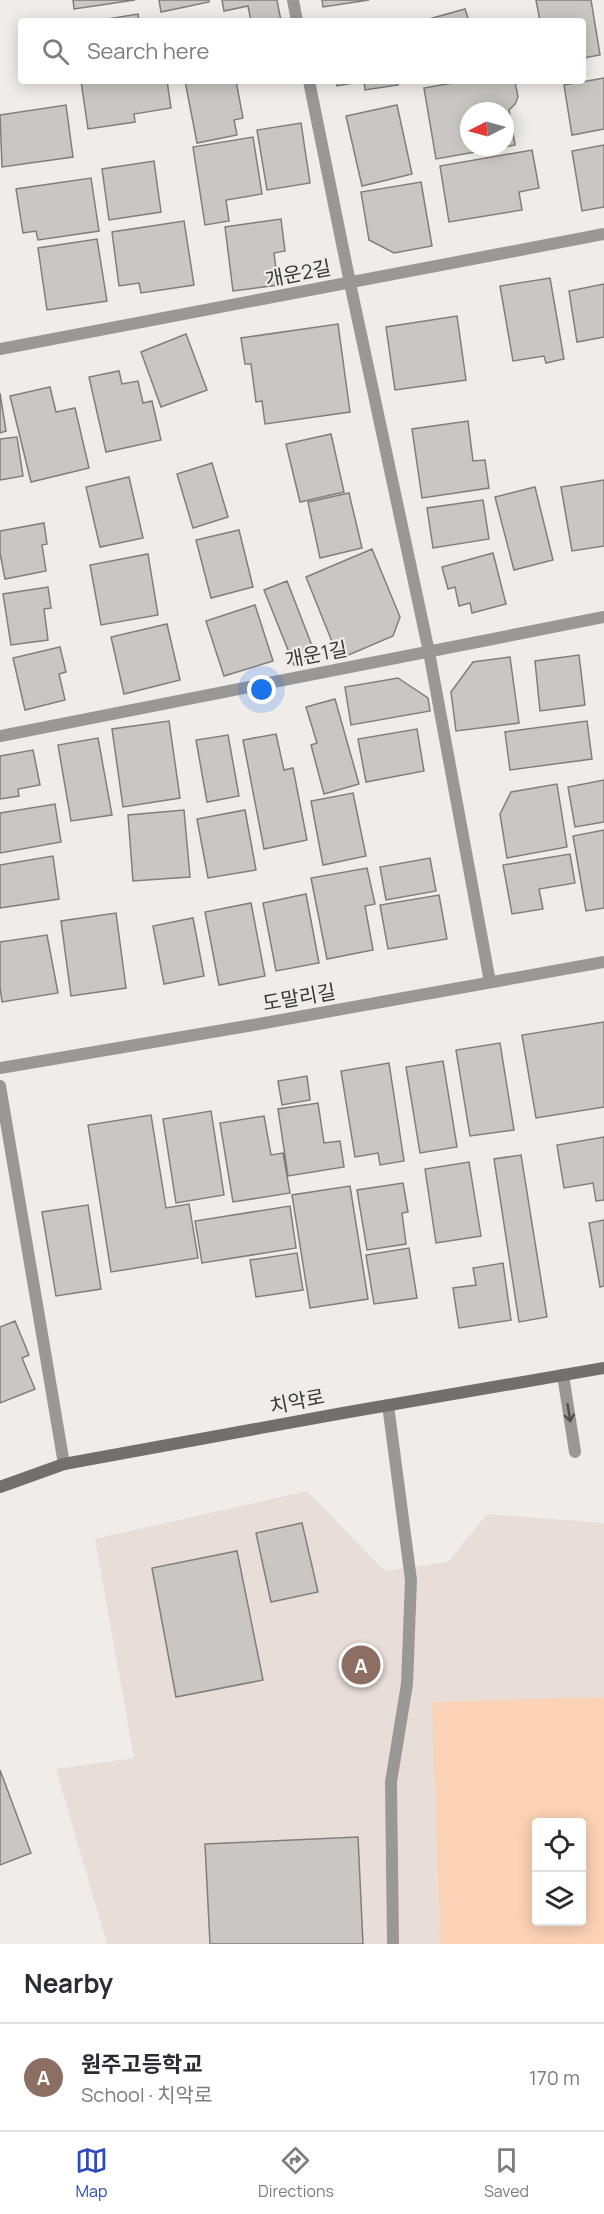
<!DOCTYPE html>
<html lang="en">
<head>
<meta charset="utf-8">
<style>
  body { margin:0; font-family:Manrope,"Noto Sans KR",sans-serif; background:#f7f7f7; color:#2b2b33 }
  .controls { position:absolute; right:18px; bottom:18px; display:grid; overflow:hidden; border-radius:6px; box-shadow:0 3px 15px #0003 }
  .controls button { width:54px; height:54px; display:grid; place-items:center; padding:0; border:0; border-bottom:2px solid #e1e1e2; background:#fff; color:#2b2b33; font:30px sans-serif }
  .compass { position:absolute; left:460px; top:102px; width:54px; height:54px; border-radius:50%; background:#fff; box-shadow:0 3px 15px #0003; rotate:264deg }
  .you { position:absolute; left:262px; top:690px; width:21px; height:21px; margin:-15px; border:4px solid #fff; border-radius:50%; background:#1a73e8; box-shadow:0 0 0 9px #1a73e833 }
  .badge { display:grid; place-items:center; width:39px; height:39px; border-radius:50%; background:#2f4abb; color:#fff; font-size:20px; font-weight:700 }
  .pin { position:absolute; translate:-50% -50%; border:3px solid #fff; box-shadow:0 2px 6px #0006 }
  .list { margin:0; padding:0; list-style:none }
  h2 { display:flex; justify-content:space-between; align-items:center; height:78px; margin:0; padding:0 24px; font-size:26px }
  h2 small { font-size:20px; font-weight:400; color:#7c7c81 }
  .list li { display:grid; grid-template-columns:39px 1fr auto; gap:18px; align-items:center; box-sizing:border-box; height:108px; padding:0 24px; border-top:2px solid #e1e1e2 }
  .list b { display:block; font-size:22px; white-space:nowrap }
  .list p { margin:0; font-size:20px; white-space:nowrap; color:#7c7c81 }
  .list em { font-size:20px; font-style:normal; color:#7c7c81 }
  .icon { flex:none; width:33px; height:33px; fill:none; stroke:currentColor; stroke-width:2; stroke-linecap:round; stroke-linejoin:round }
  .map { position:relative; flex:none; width:604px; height:1944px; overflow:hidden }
  .search { position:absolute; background:#fff; box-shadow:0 3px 15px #0003; left:18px; right:18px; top:18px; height:66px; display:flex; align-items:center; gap:15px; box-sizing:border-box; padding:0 21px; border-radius:6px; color:#7c7c81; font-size:22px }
  .sheet { height:186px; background:#fff }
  nav { display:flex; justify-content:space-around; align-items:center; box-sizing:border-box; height:84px; border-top:2px solid #e1e1e2; background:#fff; font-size:16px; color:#7c7c81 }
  nav a { display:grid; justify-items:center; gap:3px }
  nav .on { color:#2f4abb }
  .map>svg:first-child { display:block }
  .built { fill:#e8ded7; fill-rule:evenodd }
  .green { fill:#fad2b5; fill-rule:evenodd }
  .building { fill:#c9c6c3; stroke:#817e7c; stroke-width:1.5; fill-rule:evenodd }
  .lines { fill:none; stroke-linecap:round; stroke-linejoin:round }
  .lane { stroke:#999897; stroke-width:12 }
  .street { stroke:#999897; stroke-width:12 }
  .secondary { stroke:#72706e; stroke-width:12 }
  .oneway { stroke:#525150 }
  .labels { text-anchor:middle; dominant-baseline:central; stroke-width:4.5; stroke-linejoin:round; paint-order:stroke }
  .street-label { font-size:20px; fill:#3a3938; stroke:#efecea }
</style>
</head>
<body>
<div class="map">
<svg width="604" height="1944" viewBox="0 0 604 1944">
  <rect width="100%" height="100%" fill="#efecea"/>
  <path class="built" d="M307,1491L385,1571L448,1562L487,1514L604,1523V1944H107L56,1769L134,1758L95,1539ZM536,1822H582V1922H536Z"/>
  <path class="green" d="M604,1697V1944H440L432,1702ZM536,1822H582V1922H536Z"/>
  <path class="building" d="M73,0H135L74,9Z
    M159,0H209V2L161,12Z
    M222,0H277L281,21H251L248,6L224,11Z
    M322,0H369L323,7Z
    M536,0H591L600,55L583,58V21H540Z
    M465,9L469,21H422Z
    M138,14L139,21H95Z
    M604,78V129L572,135L564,85Z
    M81,81H167L171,108L134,114L135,122L88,129Z
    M185,81H236L243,118L234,120L237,135L197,143Z
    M336,81H397L398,85L365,90L364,81L337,86Z
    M464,81L515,82L518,97L515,104L509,110L515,145L436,159L424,88ZM469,111H505V147H469Z
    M66,105L73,157L2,167L0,115Z
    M397,105L412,174L362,186L346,116Z
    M301,123L310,183L267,190L257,130Z
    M253,137L262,194L226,200L229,221L205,225L193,147Z
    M604,145V207L582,211L572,151Z
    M532,150L539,188L519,192L522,210L449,222L440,166Z
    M154,161L161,212L109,220L102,169Z
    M91,178L99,231L38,240L36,231L23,233L16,189Z
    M421,182L432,246L394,253L369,240L361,192Z
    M281,219L285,251L274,253L278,285L233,291L225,227Z
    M184,221L194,285L141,293L139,283L119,286L112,232Z
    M97,239L107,301L47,310L38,248Z
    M550,278L564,359L546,363L544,356L513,361L500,286Z
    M604,284V337L577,342L569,291Z
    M457,316L466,380L395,390L386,327Z
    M338,324L350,412L265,424L262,401L256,402L251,364H245L241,338Z
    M186,334L207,390L161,407L141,352Z
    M119,371L122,384L138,381L143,403L152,401L161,440L106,452L89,377Z
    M50,387L56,412L75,408L89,468L31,482L10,396Z
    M0,393L6,431L0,433Z
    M468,421L473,461L485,460L489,488L422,498L412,429Z
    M331,434L344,492L300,502L286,444Z
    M17,437L23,476L0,480V439Z
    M212,463L228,517L193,528L177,474Z
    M129,477L143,538L100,547L86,487Z
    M604,480V546L572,551L561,487Z
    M535,487L553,560L514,570L495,497Z
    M349,493L362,548L320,558L308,502Z
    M483,500L489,539L433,548L427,508Z
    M44,523L47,544L42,545L46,571L5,579L0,553V531Z
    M239,530L253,587L211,598L196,540Z
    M372,549L400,617L393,636L339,659L306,577Z
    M493,553L506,604L472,613L470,603L459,606L455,587L448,589L442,567Z
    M148,554L158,615L101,625L90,565Z
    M287,581L316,656L294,665L264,590Z
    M48,587L51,608L44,609L48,640L11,645L3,594Z
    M255,605L273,661L224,676L206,621Z
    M167,624L180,680L124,694L111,637Z
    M60,647L66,672L59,674L65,700L25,710L13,658Z
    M579,655L585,705L540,711L535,661Z
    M510,657L519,723L456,731L451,692L473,662Z
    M398,678L428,698L430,711L351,725L345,687Z
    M335,699L359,784L324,794L311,745L317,743L306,707Z
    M169,721L180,798L123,807L112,729Z
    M587,721L592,759L510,770L505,732Z
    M417,729L424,771L366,782L358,739Z
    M276,734L284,770L293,768L307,840L264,849L243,740Z
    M228,735L239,796L207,802L196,740Z
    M98,738L112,815L71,821L58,745Z
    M33,750L40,785L18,789L19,796L0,799V756Z
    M604,780V822L575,827L568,787Z
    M557,784L567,847L507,858L500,814L511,792Z
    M353,793L366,856L323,865L311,801Z
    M55,804L61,842L0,853V813Z
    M184,810L190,877L133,881L128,815Z
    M245,810L256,870L208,878L197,819Z
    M604,830V908L586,911L573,836Z
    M570,854L575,883L539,889L543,909L512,914L503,865Z
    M53,856L59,899L0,908V865Z
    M430,858L436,891L386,900L380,867Z
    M367,868L375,904L365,906L373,950L327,959L311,878Z
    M306,894L319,963L276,971L263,903Z
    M439,895L447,939L388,949L380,905Z
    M251,903L265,976L219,985L205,912Z
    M116,913L126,988L71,996L61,921Z
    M193,918L204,976L164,984L153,926Z
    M47,935L58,993L2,1002L0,987V942Z
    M604,1022V1107L536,1118L522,1035Z
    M500,1043L514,1130L470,1136L456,1050Z
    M443,1061L457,1147L420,1153L406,1067Z
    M389,1063L404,1161L380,1165L378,1153L355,1157L341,1071Z
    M307,1076L310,1100L282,1105L278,1081Z
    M318,1103L324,1143L340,1141L344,1167L288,1176L278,1109Z
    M211,1111L224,1195L176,1203L163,1119Z
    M151,1115L166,1208L189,1204L198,1258L111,1272L88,1125Z
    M264,1116L271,1155L283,1153L290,1193L233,1202L220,1123Z
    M604,1137V1200L596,1201L593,1183L564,1188L557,1145Z
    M521,1155L547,1317L519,1322L494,1159Z
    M469,1162L481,1236L436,1243L425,1169Z
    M403,1183L408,1212L402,1213L406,1244L367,1250L357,1190Z
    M350,1186L368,1299L310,1308L292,1195Z
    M88,1205L101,1289L56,1296L42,1212Z
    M290,1206L296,1248L202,1263L195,1221Z
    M604,1220V1286L600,1287L589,1223Z
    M409,1248L417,1298L374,1304L366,1255Z
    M297,1253L303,1290L256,1297L250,1260Z
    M503,1263L511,1320L459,1328L453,1288L476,1285L473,1268Z
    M15,1321L29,1355L22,1358L35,1389L0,1403V1327Z
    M302,1523L318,1592L271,1602L256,1533Z
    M237,1551L263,1680L176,1697L152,1568Z
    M0,1770L31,1853L0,1865Z
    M358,1837L363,1944H210L205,1844Z"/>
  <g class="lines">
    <path class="lane" d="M293,0L297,21
      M309,81L350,283L429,652L490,982
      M0,349L604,234
      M0,736L604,617
      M0,1086L64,1464
      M563,1375L575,1452
      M388,1405L411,1580L407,1684L391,1782L393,1944"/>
    <path class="street" d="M0,1068L253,1025L604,962"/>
    <path class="secondary" d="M0,1487L64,1464L343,1413L604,1368"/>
  </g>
  <defs><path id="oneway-shaft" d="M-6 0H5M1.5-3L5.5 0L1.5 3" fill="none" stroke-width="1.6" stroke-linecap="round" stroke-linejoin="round" transform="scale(1.5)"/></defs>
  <use class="oneway" href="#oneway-shaft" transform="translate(569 1413) rotate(81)"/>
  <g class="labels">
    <g class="street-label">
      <text transform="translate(298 273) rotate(-11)">개운2길</text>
      <text transform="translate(316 654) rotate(-11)">개운1길</text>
      <text transform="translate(299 997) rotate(-10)">도말리길</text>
      <text transform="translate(297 1401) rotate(-11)">치악로</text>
    </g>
  </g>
</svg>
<div class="controls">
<button><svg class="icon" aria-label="locate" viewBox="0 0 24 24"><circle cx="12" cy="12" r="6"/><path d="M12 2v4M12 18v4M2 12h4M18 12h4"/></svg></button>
<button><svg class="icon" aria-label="layers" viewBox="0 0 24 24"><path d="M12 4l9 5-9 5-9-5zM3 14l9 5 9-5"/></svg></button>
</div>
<svg class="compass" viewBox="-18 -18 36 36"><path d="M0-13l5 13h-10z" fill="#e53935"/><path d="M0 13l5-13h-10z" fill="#7c7c81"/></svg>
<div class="you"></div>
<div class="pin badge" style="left:361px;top:1665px;background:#8d6e63">A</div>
<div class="search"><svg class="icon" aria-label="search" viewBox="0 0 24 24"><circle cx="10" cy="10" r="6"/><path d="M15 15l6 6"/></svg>Search here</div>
</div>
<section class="sheet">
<h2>Nearby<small></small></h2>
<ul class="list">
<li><span class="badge" style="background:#8d6e63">A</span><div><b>원주고등학교</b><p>School · 치악로</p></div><em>170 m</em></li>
</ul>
</section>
<nav>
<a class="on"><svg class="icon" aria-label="map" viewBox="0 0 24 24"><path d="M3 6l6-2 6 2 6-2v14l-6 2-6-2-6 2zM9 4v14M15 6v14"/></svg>Map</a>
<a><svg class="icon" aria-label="directions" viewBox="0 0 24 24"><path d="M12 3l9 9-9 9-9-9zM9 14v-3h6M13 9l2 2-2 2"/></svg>Directions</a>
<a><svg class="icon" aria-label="saved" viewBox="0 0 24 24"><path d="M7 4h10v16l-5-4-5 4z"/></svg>Saved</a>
</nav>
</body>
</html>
